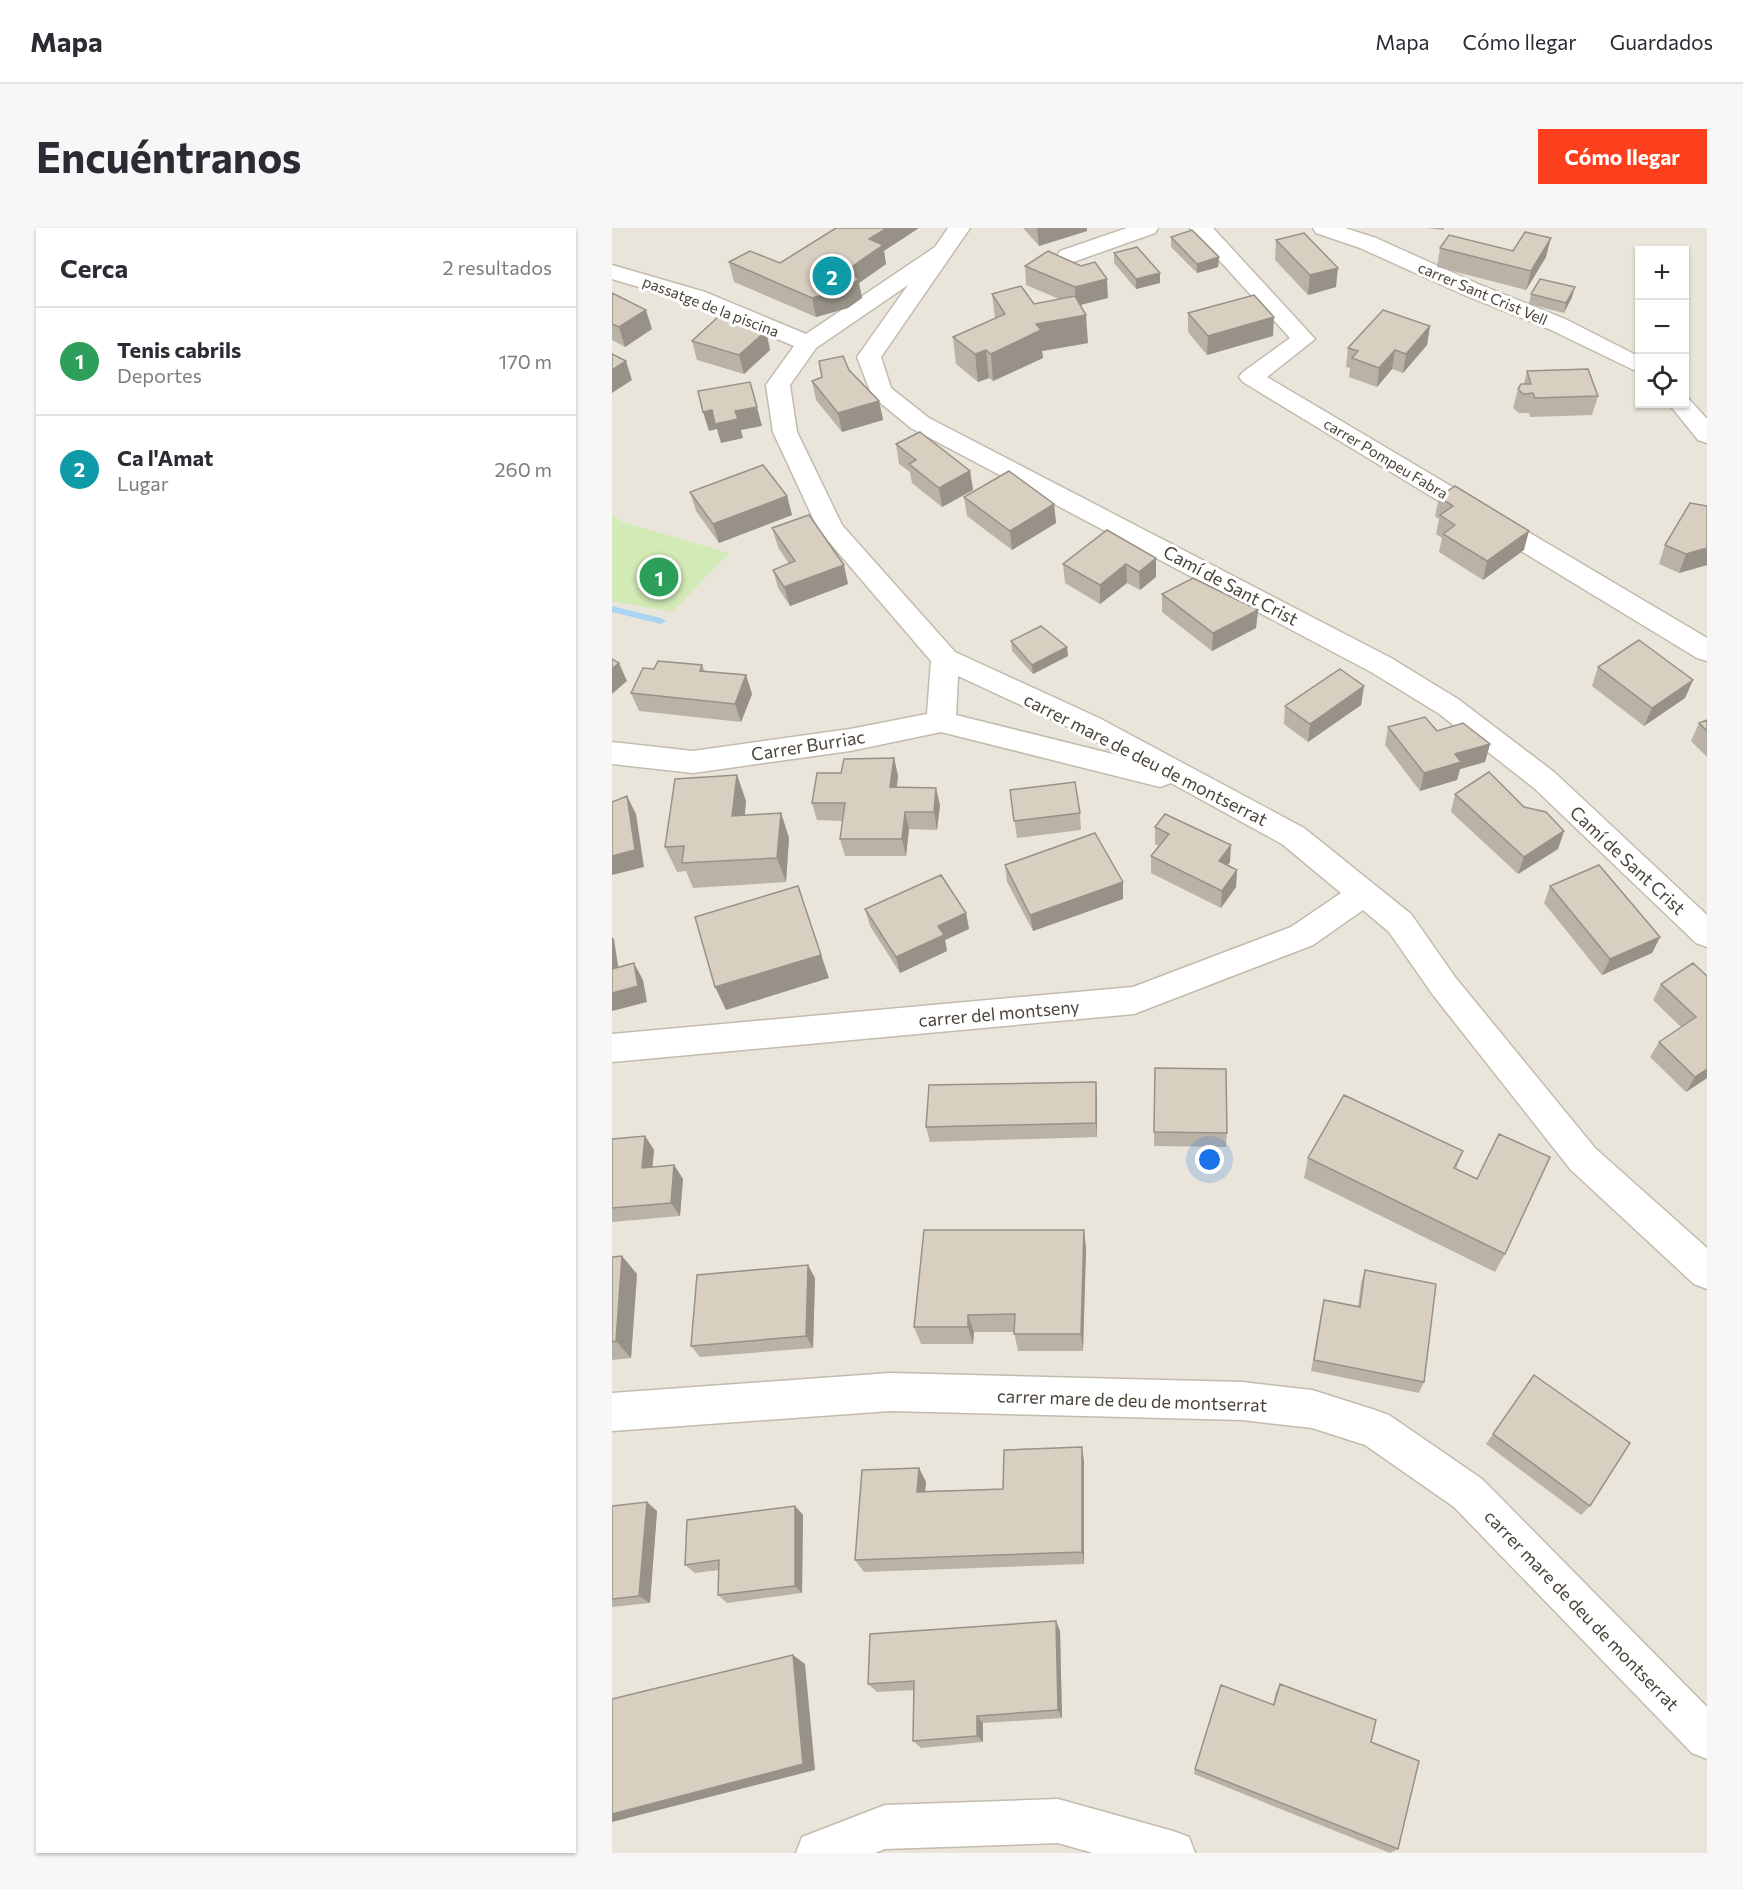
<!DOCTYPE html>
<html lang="es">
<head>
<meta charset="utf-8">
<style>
  body { margin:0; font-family:Commissioner,sans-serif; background:#f7f7f7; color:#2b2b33 }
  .controls { position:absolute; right:18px; top:18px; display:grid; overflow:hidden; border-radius:0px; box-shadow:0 2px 4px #0004 }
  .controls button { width:54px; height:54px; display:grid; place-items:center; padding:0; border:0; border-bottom:2px solid #e1e1e2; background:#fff; color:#2b2b33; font:30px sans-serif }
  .you { position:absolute; left:598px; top:932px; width:21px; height:21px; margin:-15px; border:4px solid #fff; border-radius:50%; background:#1a73e8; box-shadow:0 0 0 9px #1a73e833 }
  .badge { display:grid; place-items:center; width:39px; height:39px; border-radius:50%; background:#fc3f1d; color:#fff; font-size:20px; font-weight:700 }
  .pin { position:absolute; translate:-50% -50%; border:3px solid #fff; box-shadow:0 2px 6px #0006 }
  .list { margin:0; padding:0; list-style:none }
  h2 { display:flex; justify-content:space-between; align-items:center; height:78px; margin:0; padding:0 24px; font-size:26px }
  h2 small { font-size:20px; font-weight:400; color:#7c7c81 }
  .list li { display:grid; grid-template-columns:39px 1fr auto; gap:18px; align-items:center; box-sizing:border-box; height:108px; padding:0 24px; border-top:2px solid #e1e1e2 }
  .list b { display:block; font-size:22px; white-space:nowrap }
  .list p { margin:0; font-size:20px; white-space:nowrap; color:#7c7c81 }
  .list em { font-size:20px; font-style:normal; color:#7c7c81 }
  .icon { flex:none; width:33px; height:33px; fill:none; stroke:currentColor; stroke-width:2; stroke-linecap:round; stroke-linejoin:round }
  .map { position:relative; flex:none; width:1095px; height:1625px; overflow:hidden; border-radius:0px }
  header { display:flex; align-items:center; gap:36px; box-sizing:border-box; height:84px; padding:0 30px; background:#fff; border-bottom:2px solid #e1e1e2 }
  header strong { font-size:28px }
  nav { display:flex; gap:33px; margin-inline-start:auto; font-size:21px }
  .intro { display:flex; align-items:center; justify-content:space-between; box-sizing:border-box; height:144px; padding:0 36px }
  h1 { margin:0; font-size:42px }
  .button { padding:15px 27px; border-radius:0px; background:#fc3f1d; color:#fff; font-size:21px; font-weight:700 }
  main { display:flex; gap:36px; padding:0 36px }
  aside { flex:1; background:#fff; border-radius:0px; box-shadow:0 2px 4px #0004 }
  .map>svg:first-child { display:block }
  .residential { fill:#eae5da; fill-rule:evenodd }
  .green { fill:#d2eab5 }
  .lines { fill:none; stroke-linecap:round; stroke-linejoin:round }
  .stream { fill:#a9d4f2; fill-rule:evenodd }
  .minor-casing { stroke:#c2bbae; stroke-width:3 }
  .minor { fill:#fff; fill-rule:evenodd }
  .wall { fill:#bab2a6 }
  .shaded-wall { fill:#979187 }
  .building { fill:#d8cfc1; stroke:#979187; stroke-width:1.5 }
  .labels { text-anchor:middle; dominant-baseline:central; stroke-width:6; stroke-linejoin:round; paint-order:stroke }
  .far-street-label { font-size:15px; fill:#4b4439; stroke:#fff }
  .street-label { font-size:18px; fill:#4b4439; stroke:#fff }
</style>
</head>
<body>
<header>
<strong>Mapa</strong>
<nav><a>Mapa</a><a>Cómo llegar</a><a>Guardados</a></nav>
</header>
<div class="intro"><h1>Encuéntranos</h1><a class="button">Cómo llegar</a></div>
<main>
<aside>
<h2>Cerca<small>2 resultados</small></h2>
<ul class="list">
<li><span class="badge" style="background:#2e9e5b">1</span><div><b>Tenis cabrils</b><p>Deportes</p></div><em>170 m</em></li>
<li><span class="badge" style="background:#0f9aa8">2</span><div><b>Ca l'Amat</b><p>Lugar</p></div><em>260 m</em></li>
</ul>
</aside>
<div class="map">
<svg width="1095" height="1625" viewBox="0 0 1095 1625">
  <rect width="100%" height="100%" fill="#f6f3ec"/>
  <path class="residential" d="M0,0H1095V1625H0ZM1028,22H1072V176H1028Z"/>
  <path class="green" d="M0,288L13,295L117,325L60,384L0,373Z"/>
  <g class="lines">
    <path class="stream" d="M0,378L49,390L54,393L49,396L0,384Z"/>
    <g class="minor-casing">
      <path id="minor" d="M336,0H358L269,129L279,160L317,190L779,430L846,471L942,544L1095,687V719L1084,715L922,560L826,485L759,444L299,200L260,168L245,129L296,57L204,120L178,157L185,204L230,297L343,424L487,490L692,600L799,686L843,749L983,920L1095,1020V1061L1082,1056L959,942L821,767L777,704L751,682L701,717L522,786L0,834V806L521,759L679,699L729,665L670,616L559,555L548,559L329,504L238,523L81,545L0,536V514L81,523L238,501L315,486L319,433L206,301L161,204L154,157L182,118L77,74L0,51V37L93,64L194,106L323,19ZM346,448L467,504L509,528L344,487Z
        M515,0H546L543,5L464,33L456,35L448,33L445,28L448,23Z
        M578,0H601L703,111L655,149L1095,410V433L1085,430L631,154L627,149L631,144L678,110Z
        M701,0H733L764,10L866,56L953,91L1028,129V145L937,101L850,66L748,20L704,5Z
        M1072,170L1077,171L1095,191V215L1086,212L1057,176H1072Z
        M278,1145L630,1154L700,1162L763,1182L777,1187L870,1251L1095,1479V1531L1080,1525L842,1279L753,1217L700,1200L630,1192L278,1183L0,1203V1165Z
        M446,1571L561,1603L577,1609L583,1625H481L446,1615L273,1621L263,1625H184L190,1609L273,1577Z"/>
    </g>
    <use href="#minor" class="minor"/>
  </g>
  <path class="wall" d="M411,0H475V3L427,18Z
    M813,0H832V2Z
    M559,9L607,29L606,39L585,45L559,19Z
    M664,12L724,59L696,67L663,32Z
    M828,20L901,23L934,29L914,62L825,39Z
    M272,23L274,36L247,55L250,70L236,80L204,89L122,54L117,34L168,35Z
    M502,25L548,55L524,61L502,35Z
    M413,38L496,70L468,77L476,115L430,123L431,130L381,153L377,150L366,154L344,136L341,109L383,90L380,66L422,76L447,71L414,57Z
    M0,65L40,101L13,119L0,112Z
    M919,66L960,69L952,85L917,76Z
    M576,85L661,108L595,127L576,104Z
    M818,98L815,117L791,145L780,141L765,159L737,149L738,140L734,139L736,120Z
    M154,103L158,122L132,146L85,132L80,113Z
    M237,142L267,173L271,192L230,204L204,172L200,153Z
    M915,143L986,168L980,187L918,189L917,185H907L901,180L906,161L912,156Z
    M284,216L358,243L361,262L330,279L300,255L298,244L287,236Z
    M78,264L175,268L180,287L107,315L84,283Z
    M352,269L442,276L444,295L400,322L355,288Z
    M827,269L912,322L871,352L827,324L830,310L824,306L827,291L823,288Z
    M1095,278V337L1067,345L1047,336L1053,317Z
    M160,300L236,356L178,378L166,360L161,342L177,336L166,319Z
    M495,302L544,349L528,362L515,355L488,376L453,355L451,336Z
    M550,366L646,382L644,400L600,423L550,384Z
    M399,413L455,419L456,428L421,446L400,423Z
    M90,437L93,443L134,447L140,466L129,494L27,483L19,465L42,441Z
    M986,439L1081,452L1073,470L1032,498L980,458Z
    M752,458L749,477L696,514L672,496L673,478Z
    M1095,492V529L1079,513L1087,495Z
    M776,499L825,503L878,516L873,534L848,541L845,552L808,563L773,517Z
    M282,530L286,548L285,560L328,577L325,602L297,601L294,628H233L228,611L231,593L205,592L200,575L229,545Z
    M125,547L134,573L133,587L169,585L177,610L174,654L81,660L74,643L65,644L53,619Z
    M398,562L468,585L469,602L405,610Z
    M843,566L912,579L952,603L946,621L906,646L839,584Z
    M543,599L618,634L616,637L625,642L624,659L609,680L539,645V628L547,618L543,616Z
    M393,637L511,654V671L421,703L395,654Z
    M938,658L1048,709L1040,725L990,747L932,675Z
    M253,681L354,685L357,701L333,712L335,723L288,745L258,698Z
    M1095,748V850L1074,864L1038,829L1047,814L1069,799L1041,772L1049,756Z
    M543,840L615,905L614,919L542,918Z
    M485,869V909L318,914L314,899Z
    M33,908L42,922L40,939L62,937L71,951L68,988L0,994V911Z
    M851,923L844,941L893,1026L883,1044L692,950L696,930Z
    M472,1002L474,1021L471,1123H406L402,1104H362L361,1116H309L302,1099Z
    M0,1029L25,1046L19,1130L0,1132Z
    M753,1042L812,1154L807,1165L699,1143L709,1085L712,1072L746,1079L749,1055Z
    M203,1050L201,1120L88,1129L79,1118Z
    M922,1147L978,1278L969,1287L874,1216Z
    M472,1233V1336L252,1344L243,1332L307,1240L314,1254L313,1263L391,1261Z
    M0,1278L45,1283L38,1375L0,1379Z
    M183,1278L191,1287L190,1365L115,1375L106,1367L107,1342L83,1345L73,1337Z
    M444,1393L448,1403L450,1490L371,1495V1514L309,1520L301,1513L302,1462L265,1464L256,1456Z
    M668,1456L759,1514L786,1621L778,1625L582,1546L583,1541L661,1476L664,1464Z"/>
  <path class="shaded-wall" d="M275,0H307L272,23L274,36L247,55L250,70L236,80L204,89L200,70L257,11Z
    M425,0H475V3L427,18Z
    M939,10L934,29L914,62L919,43Z
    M607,29L606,39L585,45V36Z
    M726,40L724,59L696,67L698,47Z
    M548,45V55L524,61V51Z
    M495,51L496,70L464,78L463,59Z
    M963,59L960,69L952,85L954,75Z
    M34,82L40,101L13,119L7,99Z
    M474,87L476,115L430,123L431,130L381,153L379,126L424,96Z
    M662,89L661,108L595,127L596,108Z
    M818,98L815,117L791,145L794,126Z
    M154,103L158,122L132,146L127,127Z
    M374,122L377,150L366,154L363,126Z
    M783,122L780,141L765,159L767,140Z
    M14,133L20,152L0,165V142Z
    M267,173L271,192L230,204L226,185Z
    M145,179L150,198L129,202L123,183Z
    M100,182L126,191L131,210L109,215L105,201L97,203L91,184Z
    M358,243L361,262L330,279L327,260Z
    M175,268L180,287L107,315L101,296Z
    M442,276L444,295L400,322L398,303Z
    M917,303L912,322L871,352L875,333Z
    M1095,320V337L1067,345L1074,326Z
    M544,330V349L528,362L527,344Z
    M514,336L515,355L488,376V357Z
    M232,337L236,356L178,378L172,359Z
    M646,382L644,400L600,423L601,405Z
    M455,419L456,428L421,446L420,437Z
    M0,430L3,438L7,435L15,453L0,466Z
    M134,447L140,466L129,494L123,476Z
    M1081,452L1073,470L1032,498L1040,480Z
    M752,458L749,477L696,514L698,496Z
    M878,516L873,534L848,541L845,552L808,563L812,545L843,526Z
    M282,530L286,548L282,577L278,559Z
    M125,547L134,573L130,613L120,588Z
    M324,560L328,577L325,602L322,584Z
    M15,568L24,586L32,639L0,647V628Z
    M293,584L297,601L294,628L290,611Z
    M169,585L177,610L174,654L165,630Z
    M952,603L946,621L906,646L912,629Z
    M619,617L618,634L606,650L607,633Z
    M625,642L624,659L609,680L610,663Z
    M511,654V671L421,703L418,687Z
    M186,658L217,750L114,782L103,759Z
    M354,685L357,701L333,712L335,723L288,745L284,729L326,698Z
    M0,709L2,711L9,757L0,741Z
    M1048,709L1040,725L990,747L998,731Z
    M22,735L31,752L35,774L0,783V765Z
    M1095,841V850L1074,864L1083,849Z
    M484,854L485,869V909L484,895Z
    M33,908L42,922L39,954L30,940Z
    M62,937L71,951L68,988L59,975Z
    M472,1002L474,1021L471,1123L469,1106Z
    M10,1028L25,1046L19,1130L4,1113Z
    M196,1037L203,1050L201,1120L194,1108Z
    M356,1087L362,1104L361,1116L356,1099Z
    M470,1219L472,1233V1336L470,1324Z
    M307,1240L314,1254L312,1277L305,1264Z
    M35,1274L45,1283L38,1375L27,1368Z
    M183,1278L191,1287L190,1365L183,1358Z
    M444,1393L448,1403L450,1490L446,1482Z
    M181,1427L193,1436L203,1542L0,1594V1586Z
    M365,1488L371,1495V1514L365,1508Z"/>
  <path class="building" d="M224,0H275L257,11L271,17L234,43L247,51L232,61L200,70L117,34L138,23L168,35Z
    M580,2L607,29L585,36L559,9Z
    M913,4L939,10L919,43L828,20L837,7L901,23Z
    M692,5L726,40L698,47L664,12Z
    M525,19L548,45L524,51L502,25Z
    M436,23L469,38L483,34L495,51L463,59L413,38Z
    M928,51L963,59L954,75L919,66Z
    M409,58L422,76L463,68L474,87L424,96L429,102L379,126L374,122L363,126L341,109L393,86L380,66Z
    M0,65L34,82L7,99L0,96Z
    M642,67L662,89L596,108L576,85Z
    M771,82L818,98L794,126L783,122L767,140L740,130L746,123L736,120Z
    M106,89L154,103L127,127L80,113Z
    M0,126L14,133L0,142Z
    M231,128L237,142L267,173L226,185L200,153L210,149L207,133Z
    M976,141L986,168L923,170L921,165L911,166L906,161L909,156H919L915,143Z
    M138,154L145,179L123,183L126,191L103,196L100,182L91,184L86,163Z
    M308,204L358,243L327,260L297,236L304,232L284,216Z
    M151,237L175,268L101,296L78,264Z
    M397,243L442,276L398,303L352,269Z
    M843,258L917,303L875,333L831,306L843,297L828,287L841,278L827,269Z
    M1078,275L1095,278V320L1074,326L1053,317Z
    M197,287L232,337L172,359L161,342L183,333L160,300Z
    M495,302L544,330L527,344L514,336L488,357L451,336Z
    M581,350L646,382L601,405L550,366Z
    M429,398L455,419L420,437L399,413Z
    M1027,412L1081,452L1040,480L986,439Z
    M0,431L7,435L0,441Z
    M46,433L90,437L88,443L134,447L123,476L19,465L31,440L42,441Z
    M728,441L752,458L698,496L673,478Z
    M813,489L825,503L851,495L878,516L843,526L849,534L812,545L776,499Z
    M1095,492V503L1087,495Z
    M282,530L278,559L324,560L322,584H293L290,611H228L233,575H200L205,545H229L232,531Z
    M877,544L912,579L934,584L952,603L912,629L843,566Z
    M125,547L120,588L169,585L165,630L70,635L72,618L53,619L63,551Z
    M463,554L468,585L402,593L398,562Z
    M15,568L23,622L0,628V574Z
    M553,586L619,617L607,633L625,642L610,663L539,628L557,606L543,599Z
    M483,605L511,654L418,687L393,637Z
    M987,637L1048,709L998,731L938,658Z
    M329,647L354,685L326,698L332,707L284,729L253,681Z
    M186,658L209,727L103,759L83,689Z
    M22,735L26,758L0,765V739V741Z
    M1081,735L1095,748V841L1083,849L1047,814L1084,789L1049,756Z
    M543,840L614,841L615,905L542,904Z
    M484,854V895L314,899L317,857Z
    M732,867L851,923L842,940L865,951L887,906L938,929L893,1026L696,930Z
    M33,908L30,940L62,937L59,975L0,980V911Z
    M312,1002H472L469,1106H402L403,1086L356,1087V1099H302Z
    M10,1028L4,1113L0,1114V1029Z
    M196,1037L194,1108L79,1118L85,1047Z
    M753,1042L824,1056L812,1154L702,1132L712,1072L748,1079Z
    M922,1147L1018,1215L978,1278L881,1206Z
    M470,1219V1324L243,1332L250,1242L307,1240L305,1264L391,1261L392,1222Z
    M35,1274L27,1368L0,1371V1278Z
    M183,1278V1358L106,1367L107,1332L73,1337L75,1292Z
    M444,1393L446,1482L365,1488V1508L301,1513L302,1453L256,1456L258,1406Z
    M181,1427L191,1536L0,1586V1471Z
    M668,1456L764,1492L759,1514L807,1533L786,1621L583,1541L609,1457L662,1477Z"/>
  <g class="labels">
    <g class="far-street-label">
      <text transform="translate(871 65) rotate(23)">carrer Sant Crist Vell</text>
      <text transform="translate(99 78) rotate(21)">passatge de la piscina</text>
      <text transform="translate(774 230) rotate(31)">carrer Pompeu Fabra</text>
    </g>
    <g class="street-label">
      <text transform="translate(619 357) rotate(28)">Camí de Sant Crist</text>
      <text transform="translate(196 517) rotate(-9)">Carrer Burriac</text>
      <text transform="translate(534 531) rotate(27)">carrer mare de deu de montserrat</text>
      <text transform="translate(1016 632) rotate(43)">Camí de Sant Crist</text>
      <text transform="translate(387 785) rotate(-5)">carrer del montseny</text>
      <text transform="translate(520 1172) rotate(2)">carrer mare de deu de montserrat</text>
      <text transform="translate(970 1382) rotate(46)">carrer mare de deu de montserrat</text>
    </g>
  </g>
</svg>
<div class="controls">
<button>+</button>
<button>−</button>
<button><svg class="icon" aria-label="locate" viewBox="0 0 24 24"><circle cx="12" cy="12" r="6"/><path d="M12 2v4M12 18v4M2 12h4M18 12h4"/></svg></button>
</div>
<div class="you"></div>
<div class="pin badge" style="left:47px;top:349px;background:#2e9e5b">1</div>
<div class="pin badge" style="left:220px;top:48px;background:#0f9aa8">2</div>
</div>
</main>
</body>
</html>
